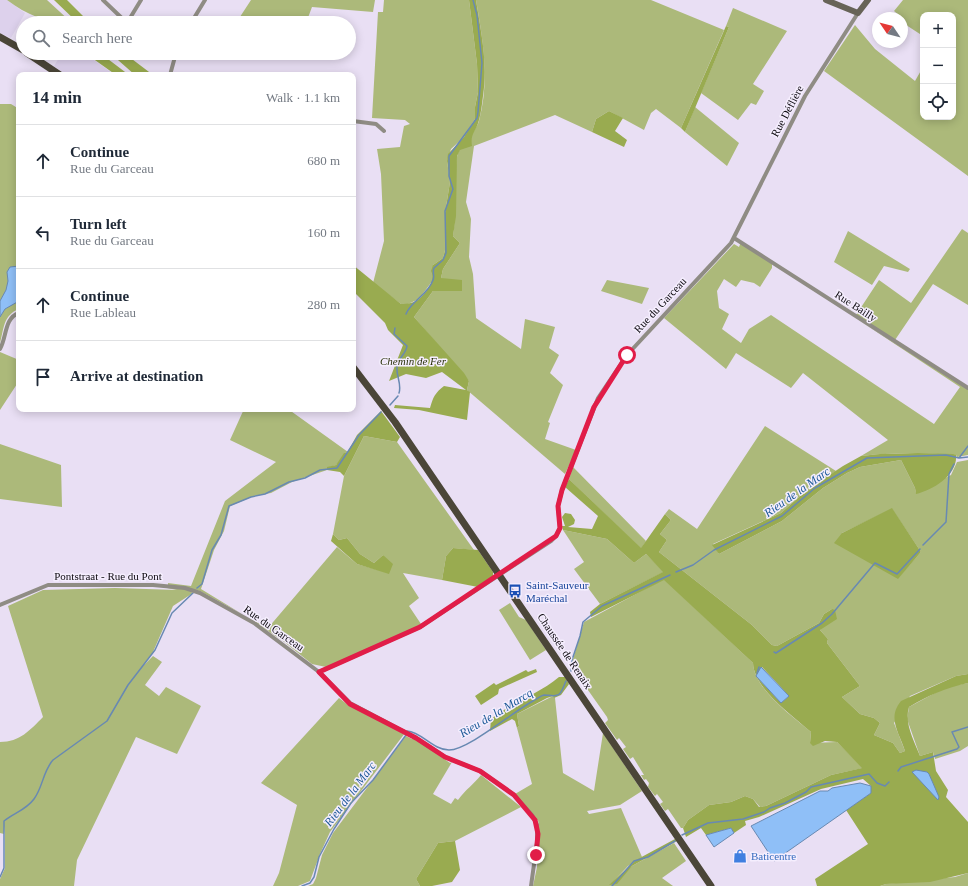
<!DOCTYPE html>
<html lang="en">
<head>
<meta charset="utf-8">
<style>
  body { margin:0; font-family:Georgia,serif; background:#f6f6f7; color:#1f2937 }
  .controls { position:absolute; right:12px; top:12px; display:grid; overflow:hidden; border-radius:8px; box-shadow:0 2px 10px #0003 }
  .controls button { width:36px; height:36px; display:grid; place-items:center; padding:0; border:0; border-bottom:1px solid #e0e1e3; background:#fff; color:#1f2937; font:20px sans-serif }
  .compass { position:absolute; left:872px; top:12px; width:36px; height:36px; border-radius:50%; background:#fff; box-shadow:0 2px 10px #0003; rotate:305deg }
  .stop { position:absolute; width:12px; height:12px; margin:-9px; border:3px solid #e11d48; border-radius:50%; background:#fff }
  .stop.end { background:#e11d48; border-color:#fff; box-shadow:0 1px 4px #0008 }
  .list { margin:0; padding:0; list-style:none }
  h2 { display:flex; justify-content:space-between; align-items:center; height:52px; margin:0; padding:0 16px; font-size:17px }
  h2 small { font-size:13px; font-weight:400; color:#747a83 }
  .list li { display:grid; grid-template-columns:26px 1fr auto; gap:12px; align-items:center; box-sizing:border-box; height:72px; padding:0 16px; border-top:1px solid #e0e1e3 }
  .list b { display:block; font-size:15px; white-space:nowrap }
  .list p { margin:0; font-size:13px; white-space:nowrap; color:#747a83 }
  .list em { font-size:13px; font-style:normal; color:#747a83 }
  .icon { flex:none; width:22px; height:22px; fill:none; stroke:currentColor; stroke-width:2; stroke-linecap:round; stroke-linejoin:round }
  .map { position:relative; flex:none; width:968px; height:886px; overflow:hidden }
  .search { position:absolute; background:#fff; box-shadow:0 2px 10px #0003; left:16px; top:16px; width:340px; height:44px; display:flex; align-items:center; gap:10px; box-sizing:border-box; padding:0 14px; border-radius:22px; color:#747a83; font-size:15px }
  .panel { position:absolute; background:#fff; box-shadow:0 2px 10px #0003; left:16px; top:72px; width:340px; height:340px; border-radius:8px }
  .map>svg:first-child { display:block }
  .built { fill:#ddd1ec }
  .green { fill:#acb97a; fill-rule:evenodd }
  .forest { fill:#99ab50; fill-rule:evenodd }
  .water { fill:#8fbff7; stroke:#6889b2 }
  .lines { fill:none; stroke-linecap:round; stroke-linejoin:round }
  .stream { stroke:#6889b2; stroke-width:1.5 }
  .street { stroke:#8f8c84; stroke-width:4 }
  .secondary { stroke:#676357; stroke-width:6 }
  .primary { stroke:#4b4638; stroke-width:7 }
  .route { stroke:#e11d48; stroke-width:5 }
  .labels { text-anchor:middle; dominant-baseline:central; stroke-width:3; stroke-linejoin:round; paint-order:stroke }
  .street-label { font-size:11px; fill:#0e0b11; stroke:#f5eefe }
  .park-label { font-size:11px; font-style:italic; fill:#2b320b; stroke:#f5eefe }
  .transit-label { font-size:11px; fill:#164399; stroke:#f5eefe; text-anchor:start }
  .shop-label { font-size:11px; fill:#366cbe; stroke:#f5eefe; text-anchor:start }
  .water-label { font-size:12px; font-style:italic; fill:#1c5997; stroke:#f5eefe }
</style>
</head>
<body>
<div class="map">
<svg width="968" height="886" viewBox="0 0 968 886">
  <rect width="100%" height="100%" fill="#e9dff4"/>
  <path class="built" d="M0,0H7L25,13L11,38L0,33Z
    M62,53H84L115,75H67L54,66Z"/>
  <path class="green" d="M7,0H47L72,23C46,23 27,15 7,0Z
    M251,0H375L373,12L312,7L306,23H236Z
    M384,0H469L477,64L478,92L475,107V119L464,137L451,149L447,161L450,182L445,213V250L443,258L433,265V280L419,299L408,304H401L373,283L384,241L381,174L377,149L400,147L404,126L410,124L405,120L372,118L378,12H383Z
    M476,0H651L724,30L681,128L656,109L651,113L644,130L609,111L596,119L592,132L555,115L474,146L466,202L471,219L469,257L473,274L476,318L521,349L525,319L555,327L549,348L559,355L550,373L563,385L548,422L550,423L545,439L576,450L565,474L467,390L469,381L414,317L433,291H461L441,278L443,269L460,243L453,236C457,210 453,183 457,157C459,145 475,134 479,121C490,79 483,41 476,0Z
    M903,0H968V176L824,71L855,25L875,49L915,81L923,67V117H953V15H923V36L903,23L905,20L894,11Z
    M733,8L787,31L753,84L764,91L756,105L751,103L738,120L701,93L729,27L726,26Z
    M0,104H11L19,109V309C3,315 4,329 0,343Z
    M695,107L739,143L727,166L685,132Z
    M962,229L968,233V305L933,284L895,340L856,315L879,280L911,303Z
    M848,231L910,269L908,272L884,266L872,285L834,262Z
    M741,242L772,264V268L760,287L754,283L741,280L736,287L724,279L717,291L719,308L729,314L722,329L741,343L749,329L771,315L934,424L960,387L860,321L968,389V455L957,457L956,455C924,453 893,452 861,456L888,440L803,373L791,388L736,353L726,369L664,318L734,244L739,247Z
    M607,280L649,288L642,304L601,291Z
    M0,352L19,360V381L0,410Z
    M244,409H288L348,452L336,465L327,468V470L292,482L271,493L254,496L230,506L224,531L214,550L201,589L242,614L200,591L168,585V583L191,586L225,501L276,462L230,440Z
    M765,426L836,471L807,490L781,513L713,544L719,554L782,521L823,488L847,473L860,467L901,460L915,488L916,493L951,475L957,462L968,460V674L956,676L910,696L894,723L905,751L900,753L893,743L874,735L880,723L874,718L860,714L842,697L860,686L827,643L828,639L820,630L832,609L824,614L819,623L777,646L772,645L752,625L659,552L667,540L660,534L671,520L665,514L669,509L697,529ZM892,509L921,552L898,578L842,533Z
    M364,436L397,442L474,550L453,548L446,556L442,580L403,573L419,598L409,606L421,624L418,626L326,667L312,664L283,641L250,619L268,628L337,547L357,564L389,573L383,555L374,563L360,554L347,538L339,540L333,534L344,476Z
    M0,444L61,465L62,507L0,499Z
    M573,467L646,541L641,549L569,479Z
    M563,530L607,539L634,563L646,554L664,572L600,604L574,569L584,562Z
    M664,579L753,663C754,689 792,716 811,732L810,743L837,742L863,768L831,775L766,806L760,807L753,799L745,796L731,802L709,805L688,820L683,828H681L668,809L665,811L660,804L663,802L657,794L655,796L648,787L649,783L646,779L644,780L641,775H644L633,757L630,759L623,749L626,747L619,738L617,740L605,723L608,720L607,717L571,666L584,622Z
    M157,586L186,589L193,593L173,606L153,652L143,666L153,656L162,662L145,685L159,696L166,687L201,706L177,754L136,737L77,860L74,886H0V879L5,868V826L4,834L0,833V742C20,742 30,730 43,717L8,606L43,590L115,588L177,590Z
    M510,603L519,617L526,620L546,650L530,660L499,610Z
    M968,683V746L960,751L935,759L933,752L920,756L907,719L909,707L946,687Z
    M553,696L555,698L563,773L594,791L603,733L642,791L620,805L587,811L589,814L621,808L642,857L628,866L610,885L632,866L674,843L686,861L662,878L673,886H533L537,867L539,826L538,820L536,821L515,794L532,784L517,728L519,726L517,714Z
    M339,698L348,705L405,733L330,832L320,854L310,881L298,886H273L279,873L297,805L261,783Z
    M406,736L412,739L414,738L450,763L452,762L433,794L451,804L455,798L458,800C465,790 474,784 481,775L521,807L455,841L438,843L416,879L420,886H308L313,884L316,878L322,855L333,833Z
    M968,873V886H880L886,884L955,877Z"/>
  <path class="forest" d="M54,0H67L90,23H78Z
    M469,0H476C481,32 488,63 483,96C482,104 481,113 479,120C476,132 470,133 472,146L460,150L457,156L456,216L453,236L460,243L443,269L441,278L462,280V291H433L414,317L464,373L469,381L467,390L470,392L467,420L419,410L394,408L395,405L430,408C433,397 435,393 444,386L466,390L442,372L426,378L406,374L389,381L403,345L388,330L385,323L353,291V265L401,304C407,304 415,303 419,299C427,292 436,280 431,271L433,265L443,258L445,250V213L450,182L447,161L448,154L464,137L475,119V107L478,92L477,64Z
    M726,26L729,27L685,132L681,128Z
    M85,53H100L129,75H116Z
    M110,53H124L153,75H135Z
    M609,111L623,118L615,131L627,140L624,147L592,132L596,119Z
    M381,411L400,437L397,442L364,436L344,476L340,472L327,470V467L336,465L344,453H347L357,435Z
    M918,453L953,454L956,455C958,475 933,490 916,494L915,488L901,460L860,467L847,473L823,488L782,521L719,554L712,545L781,513L807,490L843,466L861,456L880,454Z
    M569,479L641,548L665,514L671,520L660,534L667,540L659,552L752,625L772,645L777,646L819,623L824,614L832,609L835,610L837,619L820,630L828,639L827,643L860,686L842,697L860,714L874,718L880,723L874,735L893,743L900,753L905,751C899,732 887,718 901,701L956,676L968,674V683C945,688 929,695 909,707C904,723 914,741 920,756L933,752L936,771L948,790L946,797L968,822V873L930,882L886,884L880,886H817L815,879L868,844L846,810L871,793V786L863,779L821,789L759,817L745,821L746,825L734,833L731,828L706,835L701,828L686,837L683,828L688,820L709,805L731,802L745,796L753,799L759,807L766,806L831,775L862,768L837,742L825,741L813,746L810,743L811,732C792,715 754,689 753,663L664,580L591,617L590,612L600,604L663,572L646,554L634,563L607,539L563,530L562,526H565L562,517L565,513L571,514L575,520L574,524L568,527L592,529L598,516L565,487ZM762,667L789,696L781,703L756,676Z
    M892,508L921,552L898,579L834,543L842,533Z
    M333,534L339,540L347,538L360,554L374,563L383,555L393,564L389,574L357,564L331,541Z
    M453,548L478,550L493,572V577L478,587L442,580L446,556Z
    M536,669L537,672L499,689L498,694L481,705L475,696L494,683L496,685L526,670L528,672Z
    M559,677H565L569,684L561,695L554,698L553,696L547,698L517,714L519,726L517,728L515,721L512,719L490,731L491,719C512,702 539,694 559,677Z
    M675,839L677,841L632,866L617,884L609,885L636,860Z
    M455,841L460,870L452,882L432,886H420L416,879L438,843Z"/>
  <path class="water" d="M19,266V301L5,309L0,317V301L6,290L8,281L7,272L10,267Z
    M761,667L789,696L781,703L756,676Z
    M916,770L927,772L929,774L939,797L938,800L912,772Z
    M860,783L871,786V793L774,861L751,826L820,791H828L832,788Z
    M731,828L734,833L714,847L706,835Z"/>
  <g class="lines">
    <path class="stream" d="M406,314C411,301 428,295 433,280C435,276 432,272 434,268L443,260L446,253L445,211L453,189L449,176V156L477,118L478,112L482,63L477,15L473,0
      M395,328L394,334L407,346C406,354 398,358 397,367C396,376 402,384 399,393
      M390,405L398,396
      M959,458L968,446
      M923,545L946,522L949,474L954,464
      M676,572L693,565L714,550L782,516L815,488L867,458L946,455L959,458L968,457
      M197,588L202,584L212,550L221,535L229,506L251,497L265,494L289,482L305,478L320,470L337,468L359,435L381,412
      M774,652L776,653L822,623L832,614L875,563L897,574L920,549
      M571,671L572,660L580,636L583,622L602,606L670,575
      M757,673L759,667
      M407,731C422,732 433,750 449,750C468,750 514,711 533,701C537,699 540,696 544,695C549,695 558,698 561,692C563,689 564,685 566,681
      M898,771L901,767L957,749L959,747L952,732L968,727
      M682,835L708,823L743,819L764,812L770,808L785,803L806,792L811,787L869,774L877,783L885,786L889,782
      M0,877L4,868V821C14,813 26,810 34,799C43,787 43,771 53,760L107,721L128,685L155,650L172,613L193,593
      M302,886L310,883L314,877L319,857L334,829L351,803L373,780L406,735
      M612,886L634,861L648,857L675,841"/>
    <path class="street" d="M103,0L127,23
      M127,23L141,0
      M191,23L205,0
      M170,75L176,53
      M353,121L376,124L384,131
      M734,238L968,388
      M0,349C7,337 4,318 19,313
      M0,605L48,585H153L185,588L200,593L254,623L319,672L420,627L551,541L556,536L560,528L558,506L562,490L598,398L627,355L731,243L805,96L858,13
      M319,672L350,703L416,738L445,757L480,771L514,795L532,815L537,825V843L531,886"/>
    <path class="secondary" d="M826,0L858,13L868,0"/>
    <path class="primary" d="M0,37L23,50
      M27,53L60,75
      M353,367L395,422L711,886"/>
  </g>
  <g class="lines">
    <path class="route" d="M536,855L538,834L535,820L514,795L480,771L445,757L416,738L350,704L319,672L420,627L556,536L560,528L558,506L562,490L594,407L627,355"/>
  </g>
  <defs>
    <g id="bus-bare" transform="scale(1.08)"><path d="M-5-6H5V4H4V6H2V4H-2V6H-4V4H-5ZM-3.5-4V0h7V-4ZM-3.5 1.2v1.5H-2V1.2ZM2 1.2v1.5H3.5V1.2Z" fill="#1a4fb4" stroke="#f5eefe" stroke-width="2.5" paint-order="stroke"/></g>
    <g id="shop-bare" transform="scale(1.08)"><path d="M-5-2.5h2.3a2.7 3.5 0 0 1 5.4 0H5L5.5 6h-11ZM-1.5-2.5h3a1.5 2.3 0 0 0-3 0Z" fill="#3f7fe0" stroke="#f5eefe" stroke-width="2.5" paint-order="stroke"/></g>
  </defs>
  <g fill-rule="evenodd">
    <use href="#bus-bare" x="515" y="591"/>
    <use href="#shop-bare" x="740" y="856"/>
  </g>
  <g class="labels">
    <g class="street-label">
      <text transform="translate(787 111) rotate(-62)">Rue Déflière</text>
      <text transform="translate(660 305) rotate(-47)">Rue du Garceau</text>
      <text transform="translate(856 306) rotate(33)">Rue Bailly</text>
      <text x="108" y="576">Pontstraat - Rue du Pont</text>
      <text transform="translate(274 628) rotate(35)">Rue du Garceau</text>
      <text transform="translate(565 651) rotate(56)">Chaussée de Renaix</text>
    </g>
    <g class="park-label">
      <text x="413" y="361">Chemin de Fer</text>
    </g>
    <g class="transit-label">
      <text x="526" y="585">Saint-Sauveur<tspan x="526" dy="13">Maréchal</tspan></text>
    </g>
    <g class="shop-label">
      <text x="751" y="856">Baticentre</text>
    </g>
    <g class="water-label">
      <text transform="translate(797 492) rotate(-35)">Rieu de la Marc</text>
      <text transform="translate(496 713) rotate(-31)">Rieu de la Marcq</text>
      <text transform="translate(350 794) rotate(-53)">Rieu de la Marc</text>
    </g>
  </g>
</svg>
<div class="controls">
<button>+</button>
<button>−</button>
<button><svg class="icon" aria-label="locate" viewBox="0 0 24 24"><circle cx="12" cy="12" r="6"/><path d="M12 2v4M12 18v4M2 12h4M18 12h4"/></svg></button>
</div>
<svg class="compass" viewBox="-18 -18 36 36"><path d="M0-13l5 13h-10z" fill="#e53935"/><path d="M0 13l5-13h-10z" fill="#747a83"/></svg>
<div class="stop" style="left:627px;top:355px"></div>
<div class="stop end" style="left:536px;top:855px"></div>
<div class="search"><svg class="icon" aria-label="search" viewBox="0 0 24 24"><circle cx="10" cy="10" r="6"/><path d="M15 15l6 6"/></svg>Search here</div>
<section class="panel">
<h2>14 min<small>Walk · 1.1 km</small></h2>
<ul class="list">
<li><svg class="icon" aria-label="ahead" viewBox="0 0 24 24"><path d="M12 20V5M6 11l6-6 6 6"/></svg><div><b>Continue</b><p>Rue du Garceau</p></div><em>680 m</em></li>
<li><svg class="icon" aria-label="left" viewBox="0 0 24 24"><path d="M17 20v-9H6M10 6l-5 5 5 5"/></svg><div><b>Turn left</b><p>Rue du Garceau</p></div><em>160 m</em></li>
<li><svg class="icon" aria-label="ahead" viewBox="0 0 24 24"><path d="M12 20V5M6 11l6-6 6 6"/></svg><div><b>Continue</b><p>Rue Lableau</p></div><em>280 m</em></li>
<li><svg class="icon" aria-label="arrive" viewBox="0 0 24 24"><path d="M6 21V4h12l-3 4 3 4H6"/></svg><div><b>Arrive at destination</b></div></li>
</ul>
</section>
</div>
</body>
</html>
